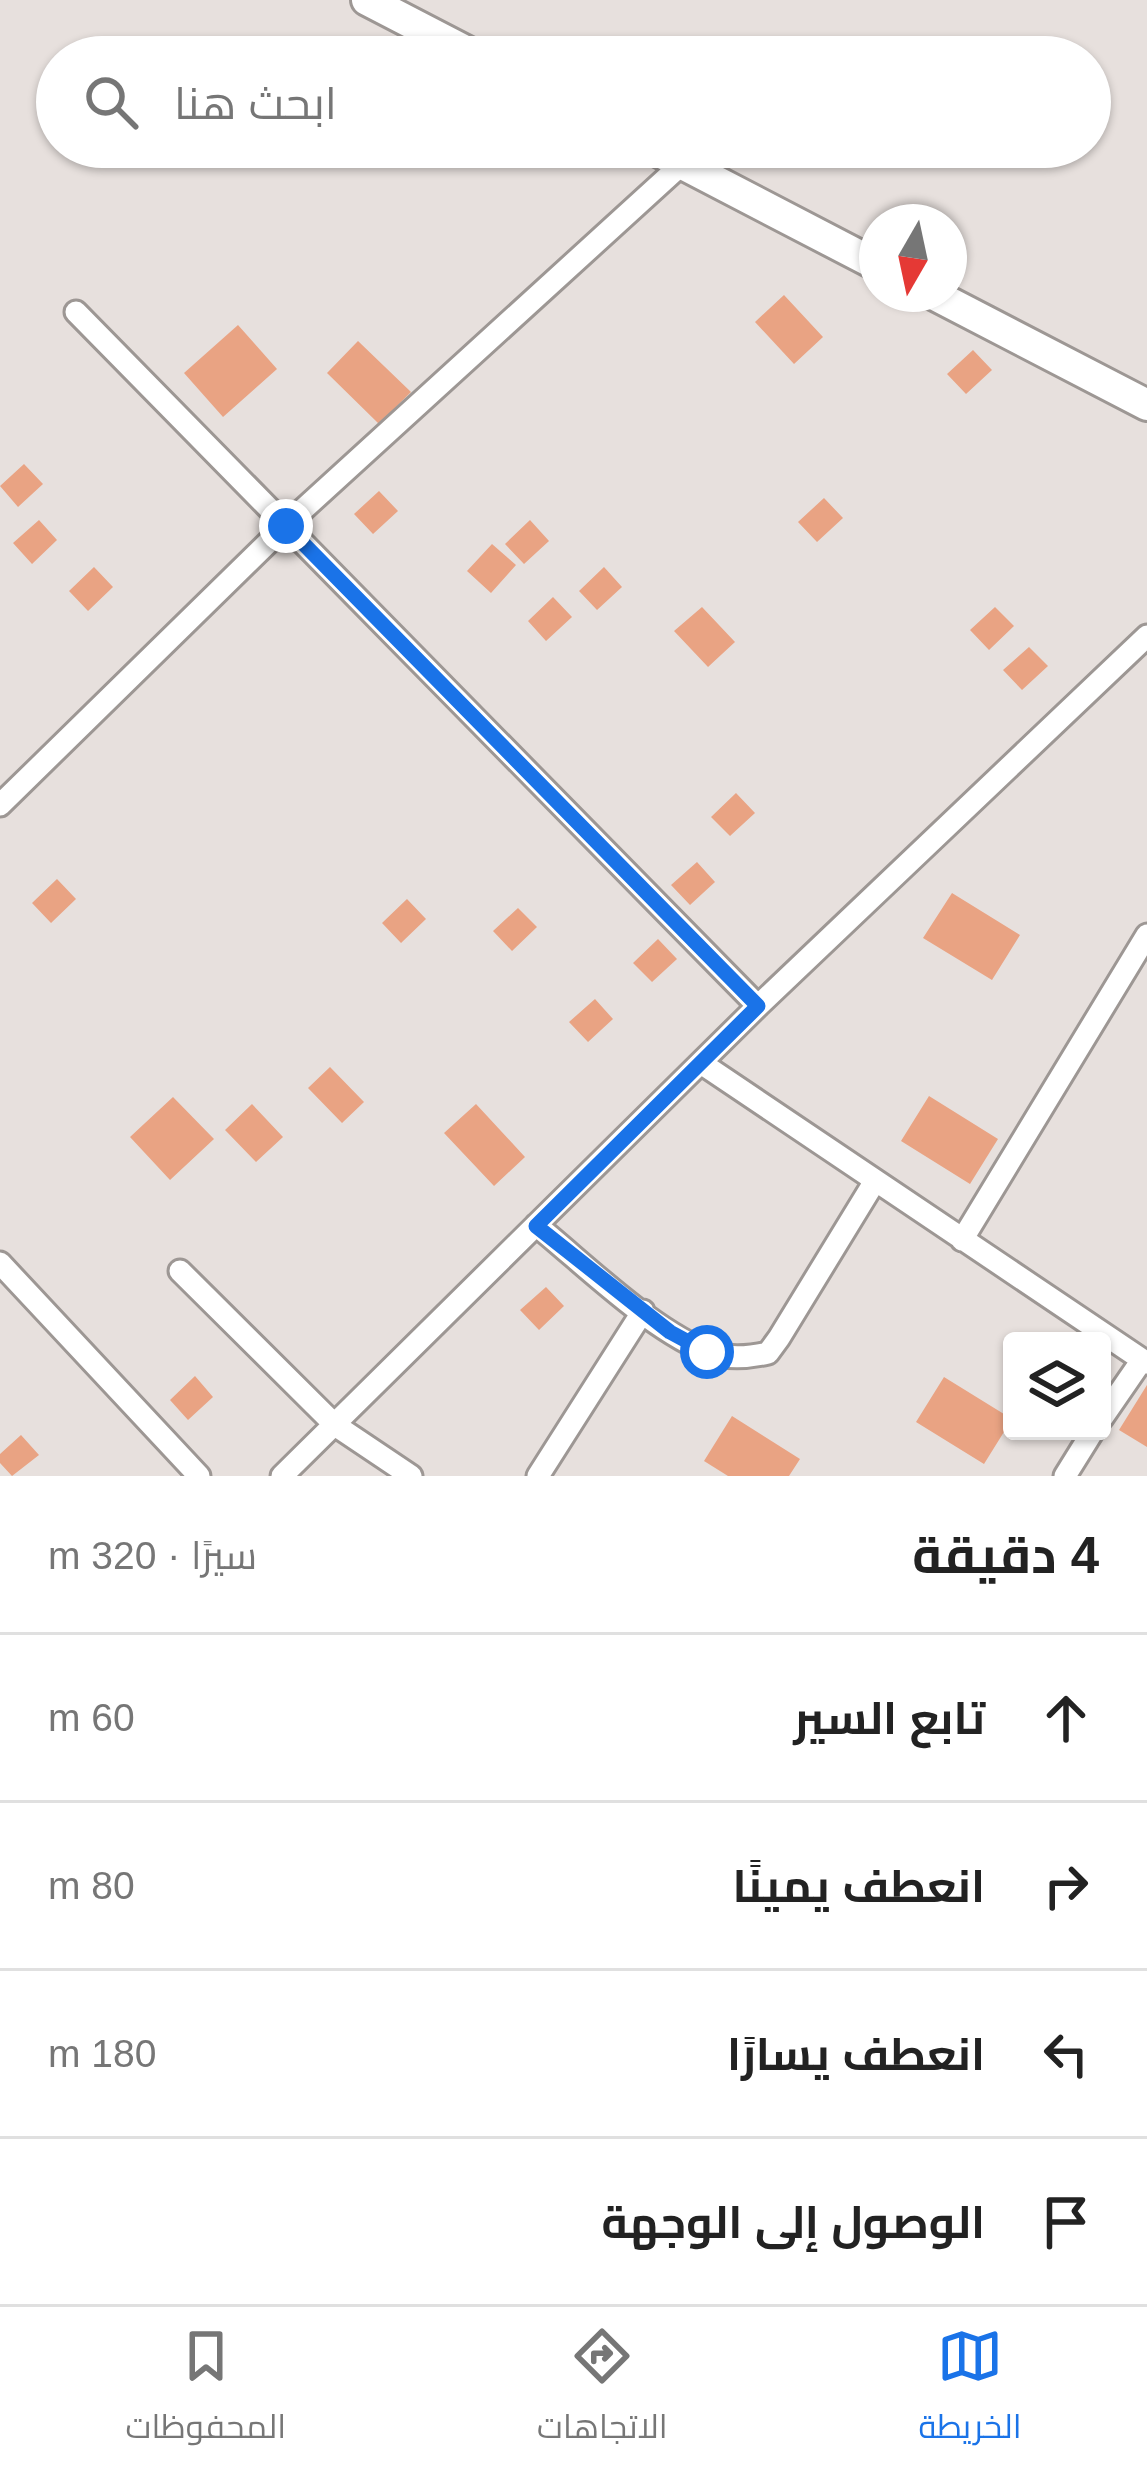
<!DOCTYPE html>
<html lang="ar">
<head>
<meta charset="utf-8">
<style>
  body { margin:0; font-family:Helvetica,Cairo,sans-serif; background:#f2f2f2; color:#222; direction:rtl }
  .controls { position:absolute; right:36px; bottom:36px; display:grid; overflow:hidden; border-radius:12px; box-shadow:0 3px 9px #0004 }
  .controls button { width:108px; height:108px; display:grid; place-items:center; padding:0; border:0; border-bottom:3px solid #e0e0e0; background:#fff; color:#222; font:60px sans-serif }
  .compass { position:absolute; left:859px; top:204px; width:108px; height:108px; border-radius:50%; background:#fff; box-shadow:0 3px 9px #0004; rotate:189deg }
  .stop { position:absolute; width:36px; height:36px; margin:-27px; border:9px solid #1a73e8; border-radius:50%; background:#fff }
  .stop.end { background:#1a73e8; border-color:#fff; box-shadow:0 3px 12px #0008 }
  .list { margin:0; padding:0; list-style:none }
  h2 { display:flex; justify-content:space-between; align-items:center; height:156px; margin:0; padding:0 48px; font-size:51px }
  h2 small { font-size:39px; font-weight:400; color:#767676 }
  .list li { display:grid; grid-template-columns:78px 1fr auto; gap:36px; align-items:center; box-sizing:border-box; height:168px; padding:0 48px; border-top:3px solid #e0e0e0 }
  .list b { display:block; font-size:45px; white-space:nowrap }
  .list em { font-size:39px; font-style:normal; color:#767676 }
  .icon { flex:none; width:66px; height:66px; fill:none; stroke:currentColor; stroke-width:2; stroke-linecap:round; stroke-linejoin:round }
  .map { position:relative; flex:none; width:1147px; height:1476px; overflow:hidden; direction:ltr }
  .search { position:absolute; background:#fff; box-shadow:0 3px 9px #0004; left:36px; right:36px; top:36px; height:132px; display:flex; align-items:center; gap:30px; box-sizing:border-box; padding:0 42px; border-radius:66px; color:#767676; font-size:45px }
  .sheet { height:828px; background:#fff }
  nav { display:flex; justify-content:space-around; align-items:center; box-sizing:border-box; height:168px; border-top:3px solid #e0e0e0; background:#fff; font-size:33px; color:#767676 }
  nav a { display:grid; justify-items:center; gap:6px }
  nav .on { color:#1a73e8 }
  .map>svg:first-child { display:block }
  .building { fill:#e9a383 }
  .lines { fill:none; stroke-linecap:round; stroke-linejoin:round }
  .street-casing { stroke:#9d9794; stroke-width:27 }
  .secondary-casing { stroke:#9d9794; stroke-width:36 }
  .street { stroke:#fff; stroke-width:21 }
  .secondary { stroke:#fff; stroke-width:30 }
  .route { stroke:#1a73e8; stroke-width:15 }
</style>
</head>
<body>
<div class="map">
<svg width="1147" height="1476" viewBox="0 0 1147 1476">
  <rect width="100%" height="100%" fill="#e7e0dd"/>
  <path class="building" d="M784,295L823,337L794,364L755,322Z
    M238,325L277,369L223,417L184,373Z
    M358,341L411,392L379,424L327,373Z
    M973,350L992,370L966,394L947,374Z
    M24,464L43,484L18,507L0,486Z
    M379,491L398,511L373,534L354,514Z
    M824,498L843,518L817,542L798,522Z
    M39,520L57,540L32,564L13,543Z
    M530,520L549,541L524,564L505,544Z
    M492,544L516,565L491,593L467,571Z
    M94,567L113,587L88,611L69,591Z
    M604,567L622,587L597,610L579,591Z
    M553,597L572,617L546,641L528,621Z
    M702,607L735,642L708,667L674,631Z
    M995,607L1014,626L989,650L970,630Z
    M1029,647L1048,666L1022,690L1003,670Z
    M736,793L755,813L730,836L711,817Z
    M697,862L715,882L690,905L671,885Z
    M57,879L76,899L51,923L32,903Z
    M952,893L1020,935L992,980L923,938Z
    M407,899L426,919L401,943L382,923Z
    M518,908L537,927L512,951L493,931Z
    M658,939L677,959L652,982L633,963Z
    M595,999L613,1019L588,1042L569,1022Z
    M330,1067L364,1102L342,1123L308,1088Z
    M929,1096L998,1139L970,1184L901,1141Z
    M173,1097L214,1139L170,1180L130,1137Z
    M252,1104L283,1137L256,1162L225,1130Z
    M476,1104L525,1157L494,1186L444,1133Z
    M546,1287L564,1306L539,1330L520,1310Z
    M195,1376L213,1397L188,1420L170,1400Z
    M944,1377L1012,1419L984,1464L916,1422Z
    M1147,1385V1447L1119,1430Z
    M732,1416L800,1459L789,1476H728L704,1461Z
    M21,1435L39,1455L12,1476L0,1463V1454Z"/>
  <g class="lines">
    <g class="street-casing">
      <path id="street" d="M76,312L758,1006
        M0,805L286,525L682,164
        M701,1063L1147,1363
        M536,1225C584,1264 647,1326 703,1350C723,1359 746,1358 768,1353L779,1338L875,1181
        M962,1240L1147,935
        M0,1263L199,1476
        M180,1271L335,1425L411,1476
        M1102,1418L1142,1360
        M282,1476L758,1006L1147,636
        M538,1476L643,1311
        M1065,1476L1093,1431"/>
    </g>
    <g class="secondary-casing">
      <path id="secondary" d="M367,0L477,57
        M650,147L877,265
        M933,294L1147,405"/>
    </g>
    <use href="#street" class="street"/>
    <use href="#secondary" class="secondary"/>
  </g>
  <g class="lines">
    <path class="route" d="M286,526L758,1006L536,1226L670,1332L707,1352"/>
  </g>
</svg>
<div class="controls">
<button><svg class="icon" aria-label="layers" viewBox="0 0 24 24"><path d="M12 4l9 5-9 5-9-5zM3 14l9 5 9-5"/></svg></button>
</div>
<svg class="compass" viewBox="-18 -18 36 36"><path d="M0-13l5 13h-10z" fill="#e53935"/><path d="M0 13l5-13h-10z" fill="#767676"/></svg>
<div class="stop" style="left:707px;top:1352px"></div>
<div class="stop end" style="left:286px;top:526px"></div>
<div class="search"><svg class="icon" aria-label="search" viewBox="0 0 24 24"><circle cx="10" cy="10" r="6"/><path d="M15 15l6 6"/></svg>ابحث هنا</div>
</div>
<section class="sheet">
<h2>4 دقيقة<small>سيرًا · 320 m</small></h2>
<ul class="list">
<li><svg class="icon" aria-label="ahead" viewBox="0 0 24 24"><path d="M12 20V5M6 11l6-6 6 6"/></svg><div><b>تابع السير</b></div><em>60 m</em></li>
<li><svg class="icon" aria-label="right" viewBox="0 0 24 24"><path d="M7 20v-9h11M14 6l5 5-5 5"/></svg><div><b>انعطف يمينًا</b></div><em>80 m</em></li>
<li><svg class="icon" aria-label="left" viewBox="0 0 24 24"><path d="M17 20v-9H6M10 6l-5 5 5 5"/></svg><div><b>انعطف يسارًا</b></div><em>180 m</em></li>
<li><svg class="icon" aria-label="arrive" viewBox="0 0 24 24"><path d="M6 21V4h12l-3 4 3 4H6"/></svg><div><b>الوصول إلى الوجهة</b></div></li>
</ul>
</section>
<nav>
<a class="on"><svg class="icon" aria-label="map" viewBox="0 0 24 24"><path d="M3 6l6-2 6 2 6-2v14l-6 2-6-2-6 2zM9 4v14M15 6v14"/></svg>الخريطة</a>
<a><svg class="icon" aria-label="directions" viewBox="0 0 24 24"><path d="M12 3l9 9-9 9-9-9zM9 14v-3h6M13 9l2 2-2 2"/></svg>الاتجاهات</a>
<a><svg class="icon" aria-label="saved" viewBox="0 0 24 24"><path d="M7 4h10v16l-5-4-5 4z"/></svg>المحفوظات</a>
</nav>
</body>
</html>
